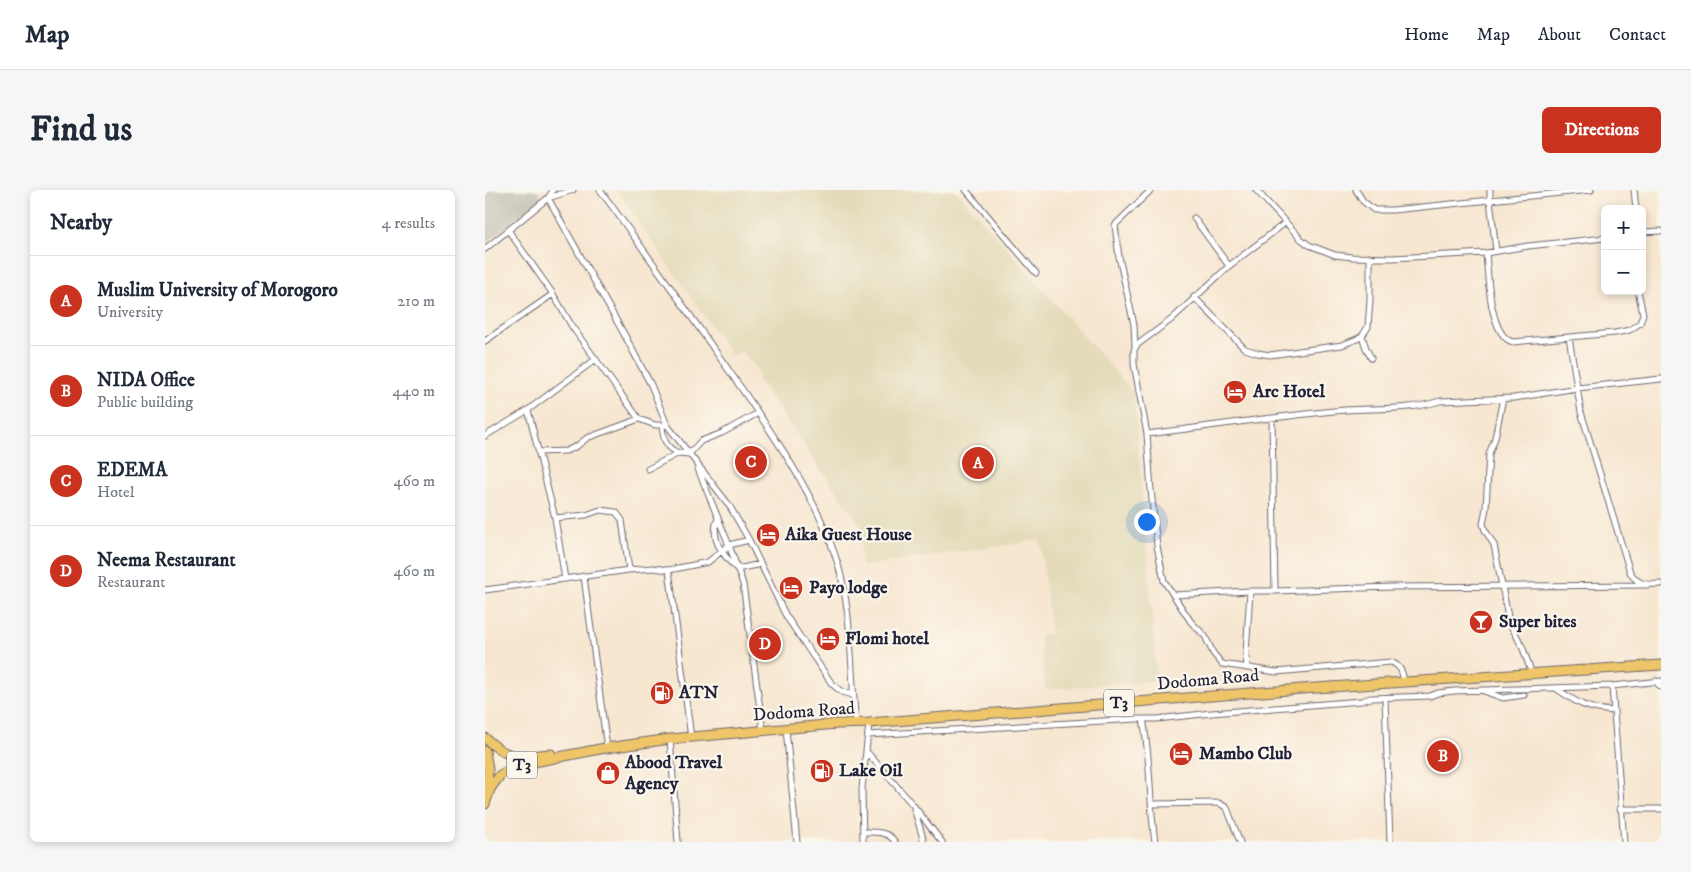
<!DOCTYPE html>
<html lang="en">
<head>
<meta charset="utf-8">
<style>
  body { margin:0; font-family:"IM FELL DW Pica",serif; background:#f6f6f7; color:#1f2937 }
  .controls { position:absolute; right:15px; top:15px; display:grid; overflow:hidden; border-radius:8px; box-shadow:0 2px 8px #0003 }
  .controls button { width:45px; height:45px; display:grid; place-items:center; padding:0; border:0; border-bottom:1px solid #e0e1e3; background:#fff; color:#1f2937; font:25px sans-serif }
  .you { position:absolute; left:661px; top:331px; width:18px; height:18px; margin:-12px; border:4px solid #fff; border-radius:50%; background:#1a73e8; box-shadow:0 0 0 8px #1a73e833 }
  .badge { display:grid; place-items:center; width:32px; height:32px; border-radius:50%; background:#c8321e; color:#fff; font-size:16px; font-weight:700 }
  .pin { position:absolute; translate:-50% -50%; border:2px solid #fff; box-shadow:0 1px 5px #0006 }
  .list { margin:0; padding:0; list-style:none }
  h2 { display:flex; justify-content:space-between; align-items:center; height:65px; margin:0; padding:0 20px; font-size:21px }
  h2 small { font-size:16px; font-weight:400; color:#747a83 }
  .list li { display:grid; grid-template-columns:32px 1fr auto; gap:15px; align-items:center; box-sizing:border-box; height:90px; padding:0 20px; border-top:1px solid #e0e1e3 }
  .list b { display:block; font-size:19px; white-space:nowrap }
  .list p { margin:0; font-size:16px; white-space:nowrap; color:#747a83 }
  .list em { font-size:16px; font-style:normal; color:#747a83 }
  .map { position:relative; flex:none; width:1176px; height:652px; overflow:hidden; border-radius:8px }
  header { display:flex; align-items:center; gap:30px; box-sizing:border-box; height:70px; padding:0 25px; background:#fff; border-bottom:1px solid #e0e1e3 }
  header strong { font-size:24px }
  nav { display:flex; gap:28px; margin-inline-start:auto; font-size:18px }
  .intro { display:flex; align-items:center; justify-content:space-between; box-sizing:border-box; height:120px; padding:0 30px }
  h1 { margin:0; font-size:35px }
  .button { padding:12px 22px; border-radius:8px; background:#c8321e; color:#fff; font-size:18px; font-weight:700 }
  main { display:flex; gap:30px; padding:0 30px }
  aside { flex:1; background:#fff; border-radius:8px; box-shadow:0 2px 8px #0003 }
  .map>svg:first-child { display:block }
  .built { fill:#e3dbba }
  .industrial { fill:#c6c5b8 }
  .lines { fill:none; stroke-linecap:round; stroke-linejoin:round }
  .street-casing { stroke:#6d676f; stroke-width:7 }
  .highway-casing { stroke:#6d676f; stroke-width:11 }
  .street { stroke:#fff; stroke-width:5 }
  .highway { stroke:#eec569; stroke-width:9 }
  .labels { text-anchor:middle; dominant-baseline:central; stroke-width:4.5; stroke-linejoin:round; paint-order:stroke }
  .shield { fill:#fbf7ec; stroke:#636270; stroke-width:1 }
  .shield-label { font-size:16px; font-weight:bold; fill:#22223b }
  .poi-label { font-size:18px; font-weight:bold; fill:#22223b; stroke:#fbf7ec; text-anchor:start }
  .street-label { font-size:18px; fill:#22223b; stroke:#fbf7ec }
</style>
</head>
<body>
<header>
<strong>Map</strong>
<nav><a>Home</a><a>Map</a><a>About</a><a>Contact</a></nav>
</header>
<div class="intro"><h1>Find us</h1><a class="button">Directions</a></div>
<main>
<aside>
<h2>Nearby<small>4 results</small></h2>
<ul class="list">
<li><span class="badge">A</span><div><b>Muslim University of Morogoro</b><p>University</p></div><em>210 m</em></li>
<li><span class="badge">B</span><div><b>NIDA Office</b><p>Public building</p></div><em>440 m</em></li>
<li><span class="badge">C</span><div><b>EDEMA</b><p>Hotel</p></div><em>460 m</em></li>
<li><span class="badge">D</span><div><b>Neema Restaurant</b><p>Restaurant</p></div><em>460 m</em></li>
</ul>
</aside>
<div class="map">
<svg width="1176" height="652" viewBox="0 0 1176 652">
  <rect width="100%" height="100%" fill="#fbf7ec"/>
  <filter id="ink" filterUnits="userSpaceOnUse"><feTurbulence type="fractalNoise" baseFrequency=".02" numOctaves="2"/><feDisplacementMap in="SourceGraphic" scale="10" xChannelSelector="R" yChannelSelector="G"/><feConvolveMatrix kernelMatrix="1 2 1 2 8 2 1 2 1" color-interpolation-filters="sRGB"/></filter>
  <filter id="wash" filterUnits="userSpaceOnUse"><feTurbulence type="fractalNoise" baseFrequency=".0096" numOctaves="4" result="noise"/><feDisplacementMap in="SourceGraphic" scale="20" xChannelSelector="R" yChannelSelector="G"/><feGaussianBlur stdDeviation="1.12" result="paint"/><feColorMatrix in="noise" values="0 0 0 0 0 0 0 0 0 0 0 0 0 0 0 0 0 1.4 0 .05"/><feComposite in="paint" operator="in"/></filter>
  <g filter="url(#wash)">
    <rect width="100%" height="100%" fill="#f7e6d0"/>
    <path class="built" d="M131,0H470L649,203L672,491L560,499L555,445L566,444L555,350L376,376V349L381,343L272,188L275,184L256,161L248,167Z"/>
    <path class="industrial" d="M0,0H52L57,9L0,54Z"/>
  </g>
  <g filter="url(#ink)">
    <g class="lines">
      <g class="street-casing">
        <path id="street" d="M68,0L63,8L139,144L166,195L182,235L244,315L264,350L301,426L347,494L357,502L368,505
          M115,0C157,57 198,115 238,172C279,231 327,297 350,365C368,417 365,479 371,534
          M481,0L551,83
          M771,0L816,49L824,55L850,65L867,67L908,68L1001,63L1043,56L1120,48
          M871,0L878,11L889,20H908L1005,10L1011,61
          M1005,0V10L1106,0
          M1149,0L1151,19
          M709,28L744,76
          M23,40L68,104L88,138L154,229
          M1157,42L1176,41
          M0,59L63,8L88,0
          M1001,63C1003,84 1004,146 1028,152L1130,143L1145,140L1155,133L1158,124L1153,101
          M709,107L760,159L773,163L785,165L857,155L872,149L877,146L883,137L885,110V67
          M877,146L881,158L886,168
          M1084,147L1096,222L1145,382C1152,395 1162,395 1176,394
          M0,151L68,104
          M650,157L649,135L634,67L630,35L666,0
          M1018,208L1010,248L1004,264L1001,318L998,334L1000,340L1009,355L1024,432L1037,456L1047,484
          M43,220L70,328L80,389
          M177,235C178,248 180,258 194,263
          M662,244L649,174V160L652,155L687,129L744,76L800,33
          M0,246L43,220L111,169
          M54,262L81,261L92,256L102,248L154,229L170,235H182
          M163,279L194,263L204,264L216,251L237,243L273,223
          M213,279L244,355L258,394L278,541
          M70,328L101,325L115,320L131,322L137,330L144,380
          M233,328C224,349 238,365 252,379L276,374
          M184,380L206,548
          M99,387L122,558
          M0,400L144,380L168,378L184,380L223,372L244,355L264,350
          M790,401L907,397L1163,395
          M688,405L765,401
          M762,478L761,464L765,401H790L787,229
          M1170,491L1176,497
          M919,493C918,483 916,476 906,472L791,482L737,474L728,463L720,446L706,432L679,391L672,356L666,300L662,244C728,236 794,226 860,220C890,218 927,220 955,211L1029,208L1092,198L1176,189
          M1127,496L1139,652
          M1072,499C1094,514 1101,519 1129,521
          M996,500L1018,508L1039,505
          M900,508L905,652
          M658,529C666,570 664,611 670,652
          M301,539L312,652
          M383,545L652,529H672L727,523L876,511L886,508L945,506L953,503L969,501L1127,496L1176,491
          M185,549L193,652
          M381,561L428,615L457,652
          M666,614L734,613L742,618L755,652
          M429,618L439,652
          M1135,619H1176
          M378,642C390,642 403,641 410,652
          M378,652L377,599L384,533"/>
      </g>
      <g class="highway-casing">
        <path id="highway" d="M0,548C6,553 12,559 19,562C33,569 52,565 66,564
          M0,561L3,579L2,601
          M0,614L5,599L15,585L34,575L115,559L185,549L352,534L384,533L816,499L1176,475"/>
      </g>
      <use href="#street" class="street"/>
      <use href="#highway" class="highway"/>
    </g>
  </g>
  <defs>
    <g id="hotel-disc" transform="scale(1.25)"><circle r="9.5" fill="#c8321e" stroke="#fbf7ec"/><path d="M-6-4.5h1.5V1H6V5H4.5V3h-9V5H-6ZM-4 0a1.8 1.8 0 1 1 3.6 0ZM.5 0V-2.5h3Q6-2.5 6 0Z" fill="#fff"/></g>
    <g id="bar-disc" transform="scale(1.25)"><circle r="9.5" fill="#c8321e" stroke="#fbf7ec"/><path d="M-6-5H6L.8 .8V4.5H3.5V6h-7V4.5H-.8V.8Z" fill="#fff"/></g>
    <g id="fuel-disc" transform="scale(1.25)"><circle r="9.5" fill="#c8321e" stroke="#fbf7ec"/><path d="M-5.5-6h7V0h2V4h1.3V-2.5L3-4.5l.8-.8L6-3V5H2.5V1h-1V6h-7ZM-4.2-4.7v3.2H.2V-4.7Z" fill="#fff"/></g>
    <g id="shop-disc" transform="scale(1.25)"><circle r="9.5" fill="#c8321e" stroke="#fbf7ec"/><path d="M-5-2.5h2.3a2.7 3.5 0 0 1 5.4 0H5L5.5 6h-11ZM-1.5-2.5h3a1.5 2.3 0 0 0-3 0Z" fill="#fff"/></g>
  </defs>
  <g fill-rule="evenodd">
    <use href="#hotel-disc" x="750" y="202"/>
    <use href="#hotel-disc" x="283" y="345"/>
    <use href="#hotel-disc" x="306" y="398"/>
    <use href="#bar-disc" x="996" y="432"/>
    <use href="#hotel-disc" x="343" y="449"/>
    <use href="#fuel-disc" x="177" y="503"/>
    <use href="#hotel-disc" x="696" y="564"/>
    <use href="#fuel-disc" x="337" y="581"/>
    <use href="#shop-disc" x="123" y="583"/>
  </g>
  <g class="labels">
    <g class="shield">
      <rect x="619" y="499.5" width="30" height="27" rx="4"/>
      <rect x="22" y="561.5" width="30" height="27" rx="4"/>
    </g>
    <g class="shield-label">
      <text x="634" y="513">T3</text>
      <text x="37" y="575">T3</text>
    </g>
    <g class="poi-label">
      <text x="768" y="202">Arc Hotel</text>
      <text x="300" y="345">Aika Guest House</text>
      <text x="324" y="398">Payo lodge</text>
      <text x="1014" y="432">Super bites</text>
      <text x="360" y="449">Flomi hotel</text>
      <text x="194" y="503">ATN</text>
      <text x="714" y="564">Mambo Club</text>
      <text x="140" y="573">Abood Travel<tspan x="140" dy="21">Agency</tspan></text>
      <text x="354" y="581">Lake Oil</text>
    </g>
    <g class="street-label">
      <text transform="translate(723 490) rotate(-5)">Dodoma Road</text>
      <text transform="translate(319 522) rotate(-4)">Dodoma Road</text>
    </g>
  </g>
</svg>
<div class="controls">
<button>+</button>
<button>−</button>
</div>
<div class="you"></div>
<div class="pin badge" style="left:493px;top:273px">A</div>
<div class="pin badge" style="left:958px;top:566px">B</div>
<div class="pin badge" style="left:266px;top:272px">C</div>
<div class="pin badge" style="left:280px;top:454px">D</div>
</div>
</main>
</body>
</html>
